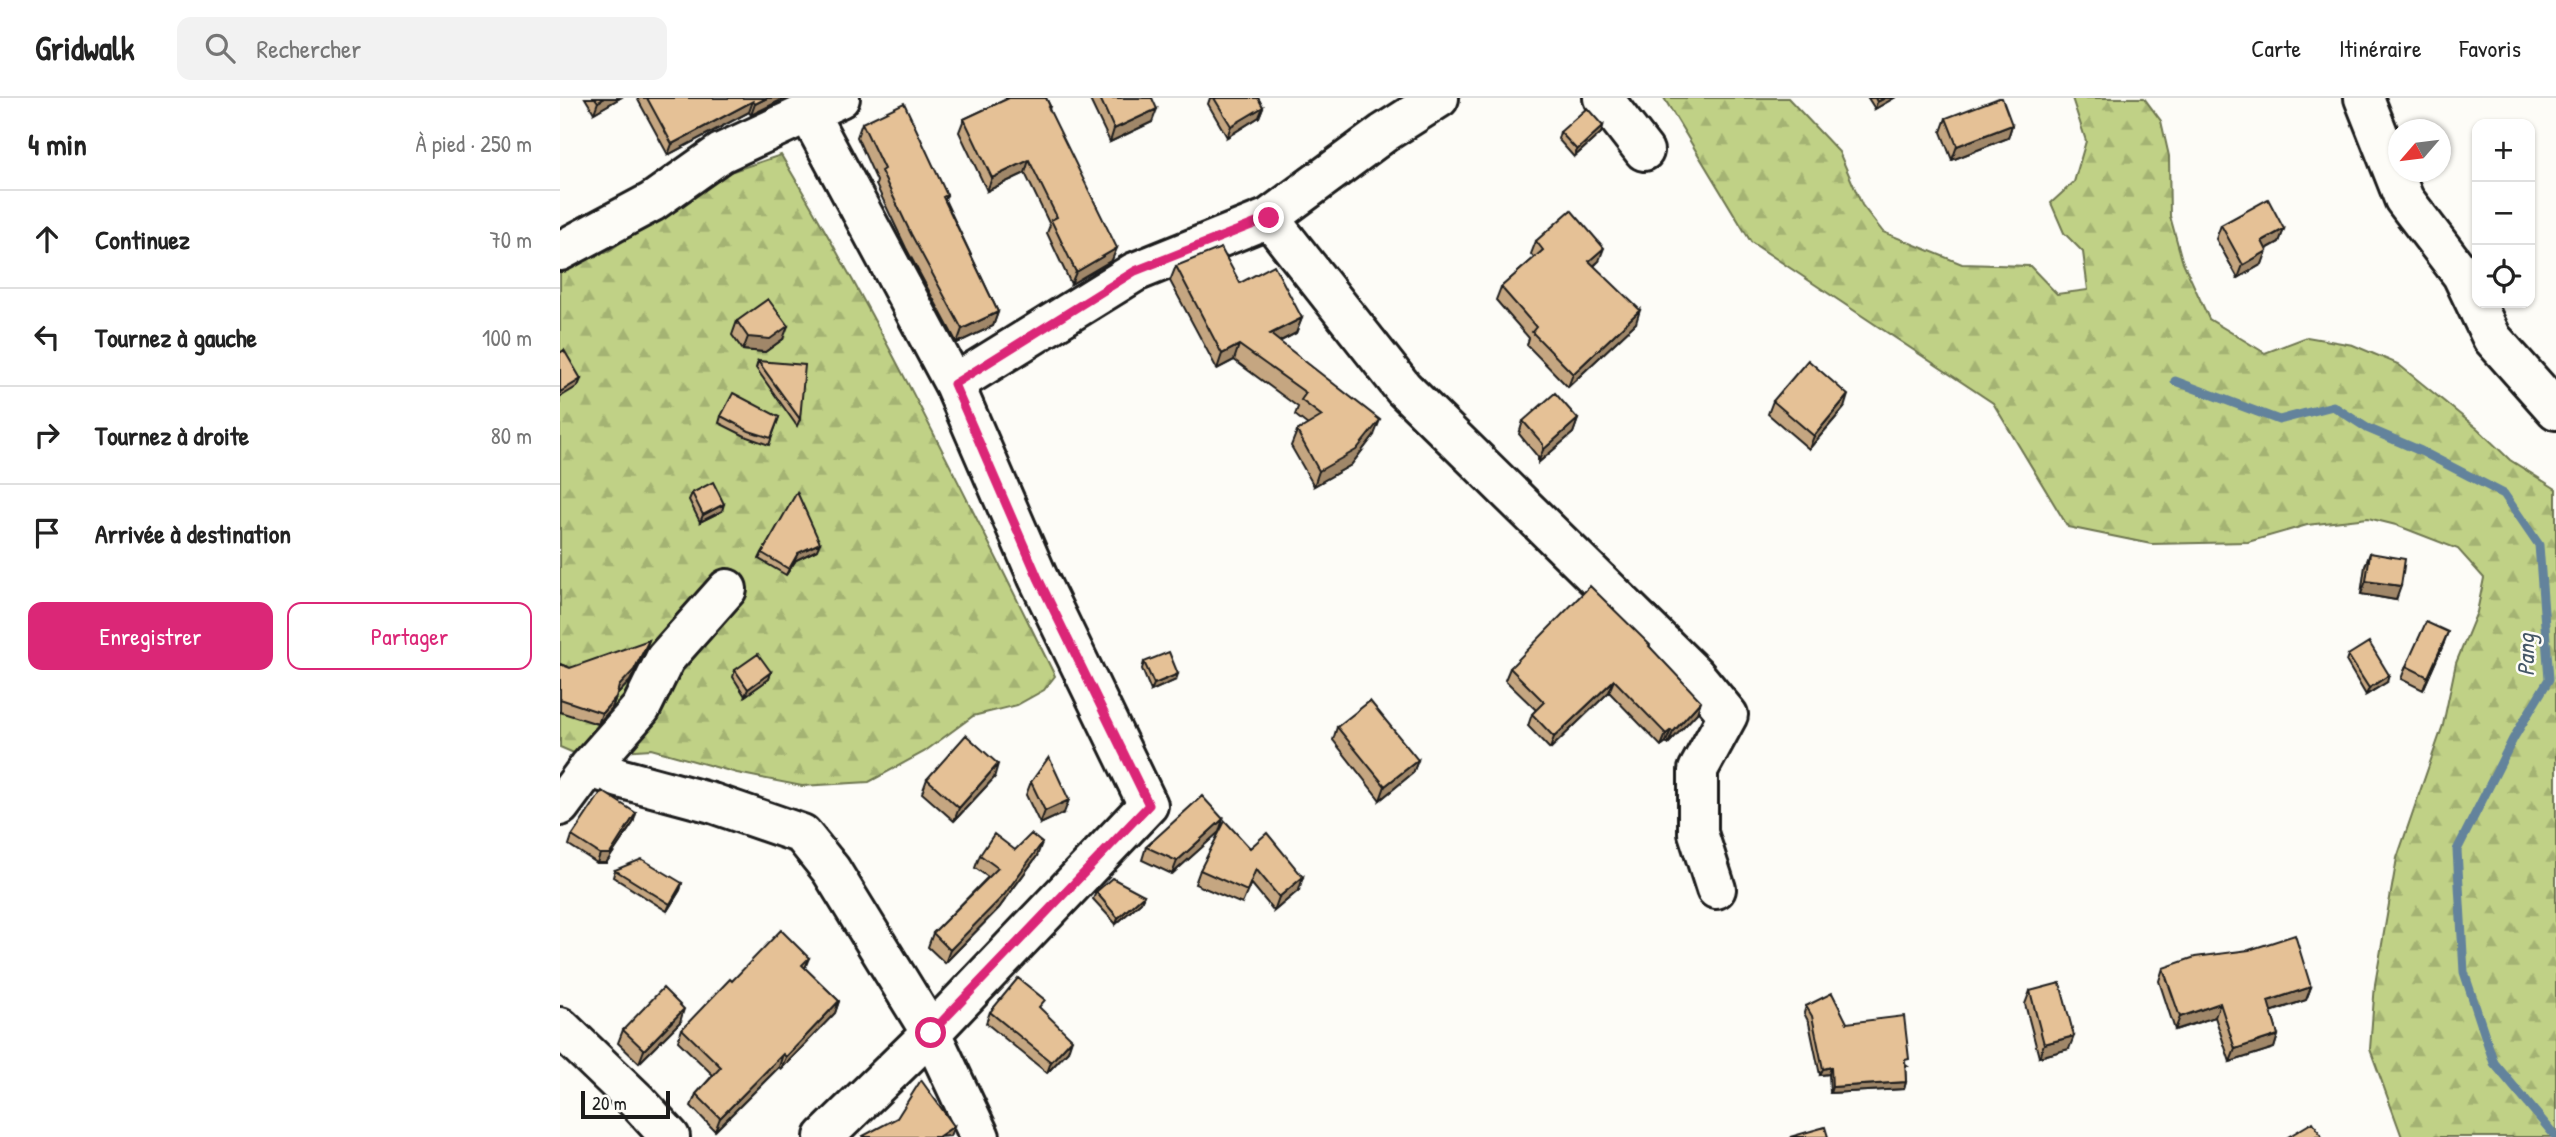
<!DOCTYPE html>
<html lang="fr">
<head>
<meta charset="utf-8">
<style>
  body { margin:0; font-family:"Patrick Hand",sans-serif; background:#f2f2f2; color:#222 }
  .controls { position:absolute; right:21px; top:21px; display:grid; overflow:hidden; border-radius:14px; box-shadow:0 2px 5px #0004 }
  .controls button { width:63px; height:63px; display:grid; place-items:center; padding:0; border:0; border-bottom:2px solid #e0e0e0; background:#fff; color:#222; font:35px sans-serif }
  .compass { position:absolute; left:1828px; top:21px; width:63px; height:63px; border-radius:50%; background:#fff; box-shadow:0 2px 5px #0004; rotate:242deg }
  .scale { position:absolute; left:21px; bottom:18px; width:89px; box-sizing:border-box; padding-left:7px; border:4px solid #1c1c1c; border-top:0; font-size:19px; line-height:24px; white-space:nowrap; color:#1c1c1c; -webkit-text-stroke:5px #fdfcf7; paint-order:stroke }
  .stop { position:absolute; width:21px; height:21px; margin:-16px; border:5px solid #db2777; border-radius:50%; background:#fff }
  .stop.end { background:#db2777; border-color:#fff; box-shadow:0 2px 7px #0008 }
  .list { margin:0; padding:0; list-style:none }
  h2 { display:flex; justify-content:space-between; align-items:center; height:91px; margin:0; padding:0 28px; font-size:30px }
  h2 small { font-size:23px; font-weight:400; color:#767676 }
  .list li { display:grid; grid-template-columns:46px 1fr auto; gap:21px; align-items:center; box-sizing:border-box; height:98px; padding:0 28px; border-top:2px solid #e0e0e0 }
  .list b { display:block; font-size:26px; white-space:nowrap }
  .list em { font-size:23px; font-style:normal; color:#767676 }
  .actions { display:flex; gap:14px; padding:21px 28px }
  .actions a { flex:1; padding:16px 0; border:2px solid #db2777; border-radius:14px; text-align:center; font-size:24px; color:#db2777 }
  .actions .main { background:#db2777; color:#fff }
  .icon { flex:none; width:38px; height:38px; fill:none; stroke:currentColor; stroke-width:2; stroke-linecap:round; stroke-linejoin:round }
  .map { position:relative; flex:none; width:1996px; height:1039px; overflow:hidden }
  header { display:flex; align-items:center; gap:42px; box-sizing:border-box; height:98px; padding:0 35px; background:#fff; border-bottom:2px solid #e0e0e0 }
  header strong { font-size:33px }
  nav { display:flex; gap:38px; margin-inline-start:auto; font-size:24px }
  .search { width:490px; height:63px; background:#f2f2f2; display:flex; align-items:center; gap:18px; box-sizing:border-box; padding:0 24px; border-radius:14px; color:#767676; font-size:26px }
  main { display:flex }
  aside { flex:1; background:#fff }
  .map>svg:first-child { display:block }
  .forest { fill:url(#forest-firs); stroke:#6e7651; stroke-width:2 }
  .lines { fill:none; stroke-linecap:round; stroke-linejoin:round }
  .stream { stroke:#63839c; stroke-width:9 }
  .minor-casing { stroke:#1c1c1c; stroke-width:44 }
  .minor { stroke:#fdfcf7; stroke-width:38 }
  .wall { fill:#c5a681; stroke:#1c1c1c; stroke-width:2 }
  .shaded-wall { fill:#a08769; stroke:#1c1c1c; stroke-width:2 }
  .building { fill:#e5c196; stroke:#1c1c1c; stroke-width:2 }
  .route { stroke:#db2777; stroke-width:9 }
  .labels { text-anchor:middle; dominant-baseline:central; stroke-width:5; stroke-linejoin:round; paint-order:stroke }
  .water-label { font-size:24px; font-style:italic; fill:#465867; stroke:#fdfcf7 }
</style>
</head>
<body>
<header>
<strong>Gridwalk</strong>
<div class="search"><svg class="icon" aria-label="search" viewBox="0 0 24 24"><circle cx="10" cy="10" r="6"/><path d="M15 15l6 6"/></svg>Rechercher</div>
<nav><a>Carte</a><a>Itinéraire</a><a>Favoris</a></nav>
</header>
<main>
<aside>
<h2>4 min<small>À pied · 250 m</small></h2>
<ul class="list">
<li><svg class="icon" aria-label="ahead" viewBox="0 0 24 24"><path d="M12 20V5M6 11l6-6 6 6"/></svg><div><b>Continuez</b></div><em>70 m</em></li>
<li><svg class="icon" aria-label="left" viewBox="0 0 24 24"><path d="M17 20v-9H6M10 6l-5 5 5 5"/></svg><div><b>Tournez à gauche</b></div><em>100 m</em></li>
<li><svg class="icon" aria-label="right" viewBox="0 0 24 24"><path d="M7 20v-9h11M14 6l5 5-5 5"/></svg><div><b>Tournez à droite</b></div><em>80 m</em></li>
<li><svg class="icon" aria-label="arrive" viewBox="0 0 24 24"><path d="M6 21V4h12l-3 4 3 4H6"/></svg><div><b>Arrivée à destination</b></div></li>
</ul>
<div class="actions"><a class="main">Enregistrer</a><a>Partager</a></div>
</aside>
<div class="map">
<svg width="1996" height="1039" viewBox="0 0 1996 1039">
  <defs>
    <pattern id="forest-firs" width="22" height="20" patternUnits="userSpaceOnUse" patternTransform="scale(1.75)"><rect width="22" height="20" fill="#c0d186"/><path d="M5 1l3.5 6h-7zM16 11l3.5 6h-7z" fill="#a4b373"/></pattern>
  </defs>
  <rect width="100%" height="100%" fill="#fdfcf7"/>
  <filter id="ink" filterUnits="userSpaceOnUse"><feTurbulence type="fractalNoise" baseFrequency=".0143" numOctaves="2"/><feDisplacementMap in="SourceGraphic" scale="14" xChannelSelector="R" yChannelSelector="G"/><feConvolveMatrix kernelMatrix="1 2 1 2 8 2 1 2 1" color-interpolation-filters="sRGB"/></filter>
  <g filter="url(#ink)">
    <path class="forest" d="M1104,0H1228L1279,54L1302,107L1323,134L1402,166L1470,168L1497,196L1528,192L1523,154L1504,135L1491,105L1514,84L1526,43L1512,0H1584L1601,23L1609,58L1610,118L1622,162L1649,221L1705,255L1747,239L1793,247L1838,266L1918,331L1950,362L1996,391V1039H1842L1810,951L1815,886L1837,760L1883,627L1896,565L1917,514L1924,480L1898,451L1836,427L1808,420L1747,427L1688,444L1591,446L1508,429L1433,305L1191,144Z
      M221,57C322,226 408,403 495,578L484,592L457,607L413,618L364,654L309,684L242,688L177,675L91,651L16,656L0,649V173L50,152L108,110L167,75Z"/>
    <g class="lines">
      <path class="stream" d="M1615,283L1719,322L1773,308L1807,330L1861,353L1944,396L1979,447L1989,581L1953,641L1897,752L1904,874L1934,965L1996,1039"/>
      <g class="minor-casing">
        <path id="minor" d="M1043,0L1084,53
          M1804,0L1844,101L1902,177L1932,240L1996,312
          M249,16L394,286L478,480L588,707L371,935L264,1039
          M709,120L843,290L1135,577L1168,617L1138,672V735L1156,791
          M0,153L92,104L161,55L280,0
          M394,286L575,174L709,120L824,35L879,0
          M29,669L59,680L152,705L242,736L271,772L371,935L420,1039
          M0,708L29,669L81,610L105,561L167,491
          M0,929L78,1004L110,1039"/>
      </g>
      <use href="#minor" class="minor"/>
    </g>
    <path class="wall" d="M25,0H60L34,15Z
      M77,0H225L191,17L189,14L108,57Z
      M446,0H486L490,8L489,12L552,162L511,186L487,135L490,127L465,75L427,93L399,34L404,21L447,1Z
      M529,0H592V24L550,44Z
      M650,0H698L703,9L699,19L667,39L648,6Z
      M1308,0H1334L1315,11Z
      M1386,20L1452,27L1448,40L1392,62L1381,34Z
      M302,25L387,97L385,102L438,214L433,228L397,245L346,150L316,87L317,83L297,39Z
      M1043,28L1041,35L1014,59L998,41L1000,34Z
      M1661,127L1724,131L1719,144L1706,151L1702,166L1678,180L1656,141Z
      M976,143L1039,163L1034,168L1076,225L1008,289L967,247L969,240L936,202L941,189L974,160L971,156Z
      M616,168L680,185L742,220L736,235L719,244L814,337L791,367L754,388L731,348L737,333L748,327L735,317L738,309L674,262L657,271L610,183Z
      M177,223L223,241L205,254L183,252L172,237Z
      M198,263L240,321L237,328L196,270Z
      M1213,303L1284,310L1249,351L1208,316Z
      M161,318L219,319L209,347L187,339L159,325Z
      M1018,321L1013,335L978,365V359L959,336L963,323Z
      M132,395L162,413L140,424L129,402Z
      M257,452L236,462L226,477L199,461L202,455Z
      M1810,455L1836,502L1801,496L1805,468Z
      M1883,547L1863,592L1841,581L1846,568Z
      M1090,549L1137,615L1108,646L1106,644L1101,648L1049,594L990,651L968,628L972,616L976,612L945,582L950,570Z
      M85,553L70,583L56,598L52,610L38,626L0,614V566L10,570Z
      M1788,557L1827,584L1806,597L1786,563Z
      M584,564L616,582L591,593L582,571Z
      M175,572L211,574L209,581L185,598L173,579Z
      M777,629L858,662L853,675L820,702L773,642Z
      M434,680L394,723L362,695L367,681Z
      M471,684L504,715L480,726L466,697Z
      M76,715L73,725L46,765H37L9,747L12,738Z
      M663,721L659,734L612,776L582,762L586,749Z
      M690,750L739,792L714,813L691,785L682,806L635,786L640,772Z
      M455,752L477,758L439,810L385,865L368,849L373,835L428,779L415,770L420,757Z
      M55,772L122,785L120,792L107,813L53,779Z
      M536,794L584,797L581,804L556,826L533,801Z
      M249,860L245,870L279,903L275,915L221,971L219,969L155,1033L131,1008L136,996L153,977L118,943L122,931L172,883Z
      M1603,870L1751,889L1746,902L1711,914L1718,937L1714,950L1670,964L1655,919L1615,932L1599,883Z
      M1470,893L1509,951L1479,959L1465,906Z
      M1246,908L1287,925L1347,968H1345L1346,984L1344,991L1270,995L1269,976L1260,977L1249,925L1244,915Z
      M430,914L508,953L487,975L426,925Z
      M120,924L79,965L58,945L63,932Z"/>
    <path class="shaded-wall" d="M45,0H60L34,15L38,4Z
      M207,0H225L191,17L195,6Z
      M1325,0H1334L1315,11L1317,4Z
      M193,3L189,14L108,57L112,46Z
      M703,9L699,19L667,39L671,28Z
      M597,11L592,24L550,44L554,31Z
      M1452,27L1448,40L1392,62L1397,48Z
      M1043,28L1041,35L1014,59L1017,52Z
      M469,62L465,75L427,93L432,80Z
      M1724,131L1719,144L1697,156L1702,143Z
      M557,150L552,162L511,186L516,174Z
      M1044,150L1039,163L1024,176L1029,163Z
      M1707,153L1702,166L1678,180L1683,167Z
      M1080,212L1076,225L1008,289L1013,276Z
      M438,214L433,228L397,245L402,231Z
      M742,220L736,235L705,251L710,236Z
      M228,228L223,241L205,254L183,252L188,239Z
      M679,247L674,262L657,271L662,256Z
      M21,281L18,288L0,299V294Z
      M1288,297L1284,310L1249,351L1254,338Z
      M1018,321L1013,335L978,365L983,352Z
      M820,322L814,337L791,367L754,388L759,373Z
      M164,406L162,413L140,424L143,417Z
      M260,445L257,452L236,462L226,477L229,471L238,455Z
      M1806,483L1841,488L1836,502L1801,496Z
      M1888,534L1883,547L1863,592L1868,579Z
      M89,542L85,553L70,583L55,599L59,588Z
      M211,574L209,581L185,598L188,591Z
      M618,576L616,582L591,593L594,586Z
      M1829,577L1827,584L1806,597L1809,590Z
      M1054,582L1049,594L990,651L994,639Z
      M56,599L52,610L38,626L42,615Z
      M1141,603L1137,615L1108,646L1113,634Z
      M1111,632L1106,644L1101,648L1106,636Z
      M858,662L853,675L820,702L825,688Z
      M438,666L434,680L394,723L399,710Z
      M509,702L504,715L480,726L485,713Z
      M76,715L73,725L46,765H37L40,756Z
      M663,721L659,734L612,776L617,763Z
      M482,745L477,758L439,810L385,865L390,852Z
      M743,779L739,792L714,813L719,799Z
      M122,785L120,792L107,813L110,806Z
      M584,797L581,804L556,826L558,820Z
      M1751,889L1746,902L1703,916L1708,903Z
      M279,903L275,915L221,971L226,959Z
      M1660,905L1655,919L1615,932L1620,919Z
      M124,911L120,924L79,965L84,952Z
      M1718,937L1714,950L1670,964L1675,951Z
      M1514,938L1509,951L1479,959L1484,946Z
      M512,941L508,953L487,975L491,964Z
      M223,956L219,969L155,1033L160,1020Z
      M1271,969L1269,976L1260,977L1263,971Z
      M1346,984L1344,991L1270,995L1272,989Z
      M394,1028L390,1038L378,1039Z"/>
    <path class="building" d="M35,0H45L38,4Z
      M87,0H207L195,6L193,3L112,46Z
      M449,0H486L490,8L488,9L557,150L516,174L491,122L497,119L469,62L432,80L404,21Z
      M540,0H592L597,11L554,31Z
      M654,0H698L703,9L671,28Z
      M1315,0H1325L1317,4Z
      M1439,0H1442L1452,27L1397,48L1386,20Z
      M344,5L387,97L383,99L438,214L402,231L351,136L321,73L324,71L302,25Z
      M1027,10L1043,28L1017,52L1000,34Z
      M1708,101L1724,131L1702,143L1707,153L1683,167L1661,127Z
      M1011,112L1044,150L1029,163L1080,212L1013,276L972,234L976,229L941,189L983,152L976,143Z
      M661,150L680,185L714,167L742,220L710,236L820,322L796,352L759,373L737,333L762,318L741,302L746,295L679,247L662,256L616,168Z
      M208,201L228,228L210,241L188,239L177,223Z
      M4,252L21,281L0,294V255Z
      M1248,262L1288,297L1254,338L1213,303Z
      M198,263L245,267L240,321Z
      M173,295L219,319L211,340L189,333L161,318Z
      M995,295L1018,321L983,352V346L963,323Z
      M153,384L164,406L143,417L132,395Z
      M237,394L260,445L238,455L229,471L202,455Z
      M1810,455L1845,461L1841,488L1806,483Z
      M1030,488L1090,547L1089,548L1141,603L1113,634L1111,632L1106,636L1054,582L994,639L972,616L984,604L950,570Z
      M1866,524L1888,534L1868,579L1846,568Z
      M89,542L74,572L59,588L56,599L42,615L0,601V566L10,570Z
      M1809,544L1829,577L1809,590L1788,557Z
      M609,554L618,576L594,586L584,564Z
      M198,556L211,574L188,591L175,572Z
      M810,603L858,662L825,688L777,629Z
      M406,637L438,666L399,710L367,681Z
      M489,659L509,702L485,713L471,684Z
      M42,693L76,715L50,756H40L12,738Z
      M642,698L663,721L617,763L586,749Z
      M665,723L690,750L707,735L743,779L719,799L696,771L687,793L640,772Z
      M434,736L455,752L471,736L482,745L444,797L390,852L373,835L438,770L420,757Z
      M82,761L122,785L110,806L55,772Z
      M552,780L584,797L558,820L536,794Z
      M221,832L249,860L242,867L279,903L226,959L223,956L160,1020L136,996L161,969L122,931L170,881L172,883Z
      M1735,837L1751,889L1708,903L1718,937L1675,951L1660,905L1620,919L1603,870L1635,859L1689,852Z
      M458,880L485,902L479,909L512,941L491,964L430,914Z
      M1500,885L1514,938L1484,946L1470,893Z
      M103,890L124,911L84,952L63,932Z
      M1272,895L1287,925L1344,918L1349,961L1345,962L1346,984L1272,989L1271,969L1263,971L1252,918L1246,908Z
      M361,982L394,1028L378,1039H304L303,1038L337,1020Z
      M1753,1024L1762,1039H1728Z
      M1265,1029L1268,1039H1230Z"/>
  </g>
  <g class="lines" filter="url(#ink)">
    <path class="route" d="M371,935L589,707L478,480L394,286L575,173L709,120"/>
  </g>
  <g class="labels">
    <g class="water-label">
      <text transform="translate(1965 557) rotate(-90)">Pang</text>
    </g>
  </g>
</svg>
<div class="controls">
<button>+</button>
<button>−</button>
<button><svg class="icon" aria-label="locate" viewBox="0 0 24 24"><circle cx="12" cy="12" r="6"/><path d="M12 2v4M12 18v4M2 12h4M18 12h4"/></svg></button>
</div>
<svg class="compass" viewBox="-18 -18 36 36"><path d="M0-13l5 13h-10z" fill="#e53935"/><path d="M0 13l5-13h-10z" fill="#767676"/></svg>
<div class="scale">20 m</div>
<div class="stop" style="left:371px;top:935px"></div>
<div class="stop end" style="left:709px;top:120px"></div>
</div>
</main>
</body>
</html>
